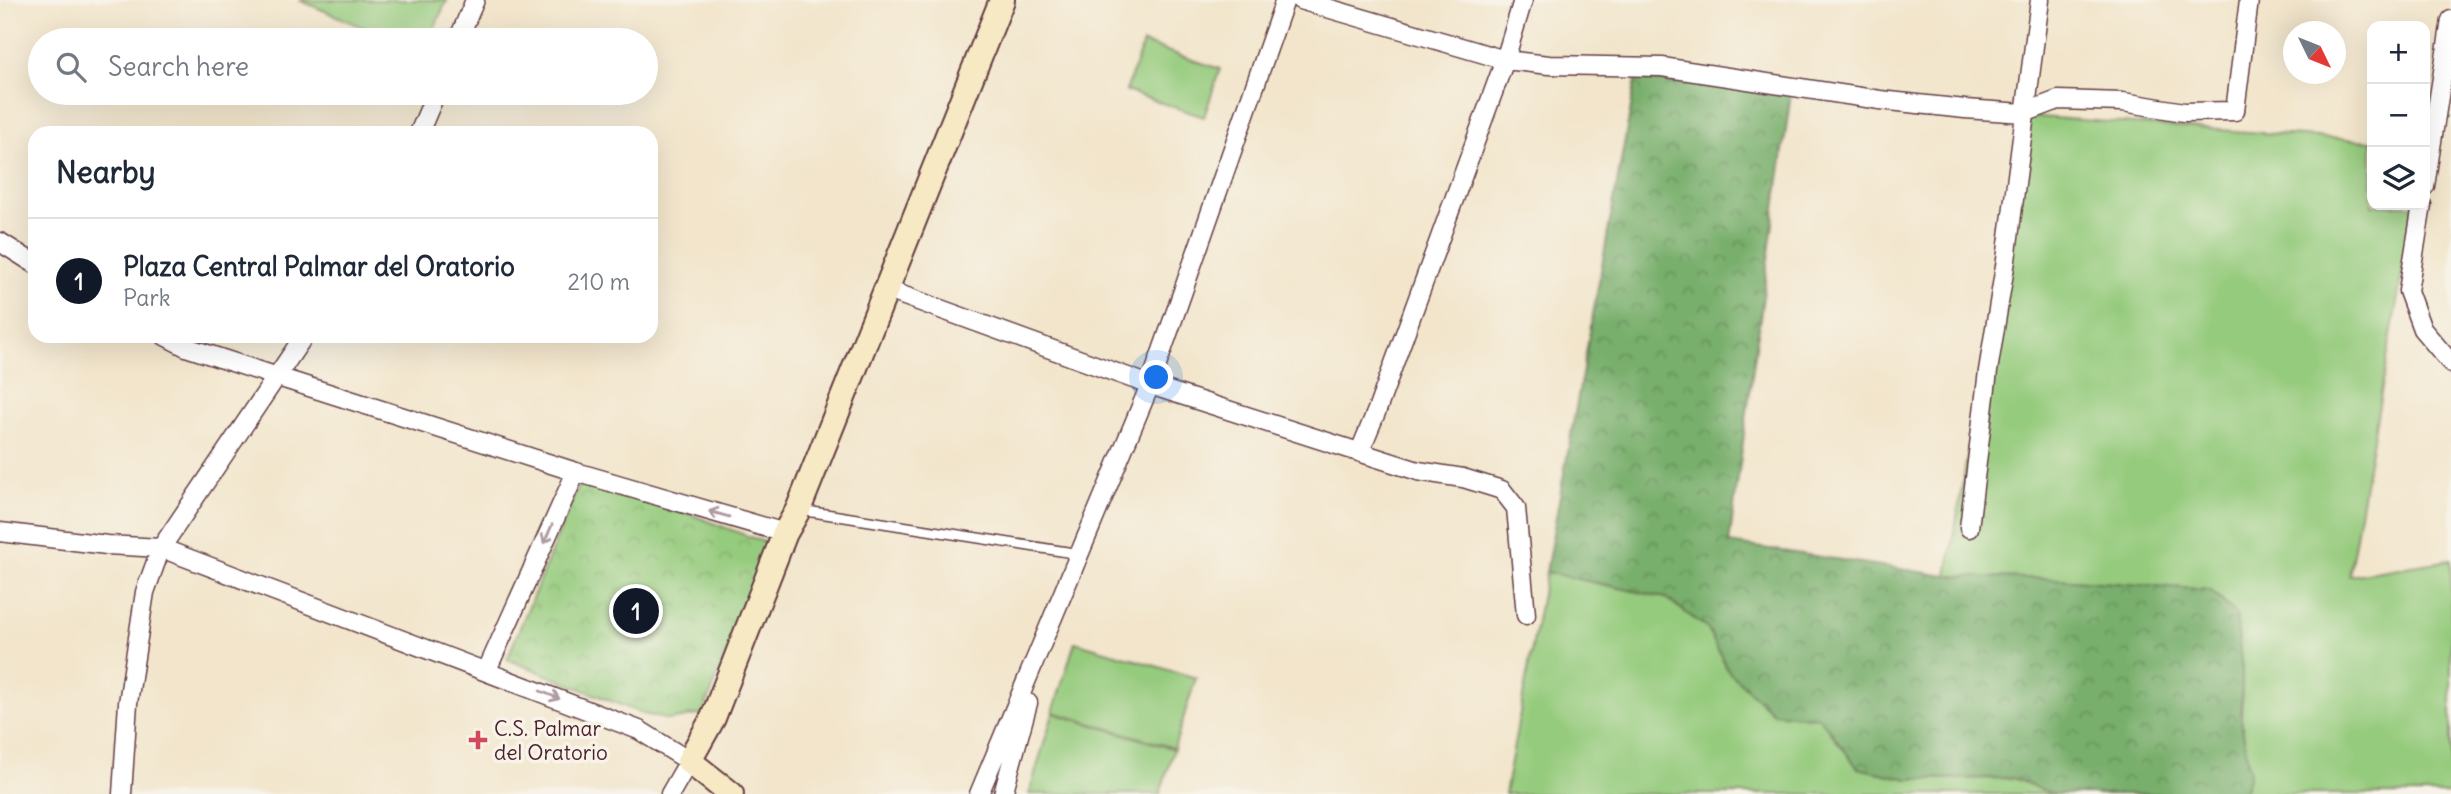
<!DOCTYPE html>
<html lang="en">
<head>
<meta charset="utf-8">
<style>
  body { margin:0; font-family:Delius,sans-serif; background:#f6f6f7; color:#1f2937 }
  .controls { position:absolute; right:21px; top:21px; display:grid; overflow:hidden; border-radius:14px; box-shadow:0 7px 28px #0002 }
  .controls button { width:63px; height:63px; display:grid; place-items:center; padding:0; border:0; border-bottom:2px solid #e0e1e3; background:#fff; color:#1f2937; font:35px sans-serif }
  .compass { position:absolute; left:2283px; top:21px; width:63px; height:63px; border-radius:50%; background:#fff; box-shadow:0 7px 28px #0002; rotate:133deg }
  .you { position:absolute; left:1157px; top:378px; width:24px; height:24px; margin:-18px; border:5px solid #fff; border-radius:50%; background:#1a73e8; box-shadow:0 0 0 10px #1a73e833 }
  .badge { display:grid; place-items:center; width:46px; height:46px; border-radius:50%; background:#111827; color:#fff; font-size:23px; font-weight:700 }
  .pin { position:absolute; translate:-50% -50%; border:4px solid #fff; box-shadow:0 2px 7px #0006 }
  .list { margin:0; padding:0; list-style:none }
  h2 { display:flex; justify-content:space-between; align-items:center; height:91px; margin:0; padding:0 28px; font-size:30px }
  h2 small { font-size:23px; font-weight:400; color:#747a83 }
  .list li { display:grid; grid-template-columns:46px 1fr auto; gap:21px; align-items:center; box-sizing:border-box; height:126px; padding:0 28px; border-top:2px solid #e0e1e3 }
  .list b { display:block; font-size:26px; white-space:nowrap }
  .list p { margin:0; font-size:23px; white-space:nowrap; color:#747a83 }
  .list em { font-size:23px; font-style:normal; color:#747a83 }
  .icon { flex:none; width:38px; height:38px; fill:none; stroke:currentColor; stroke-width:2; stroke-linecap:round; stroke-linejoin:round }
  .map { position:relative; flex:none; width:2451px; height:794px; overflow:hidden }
  .search { position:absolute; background:#fff; box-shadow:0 7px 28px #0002; left:28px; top:28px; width:630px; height:77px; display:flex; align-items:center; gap:18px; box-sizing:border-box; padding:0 24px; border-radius:38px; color:#747a83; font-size:26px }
  .panel { position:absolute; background:#fff; box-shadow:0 7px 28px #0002; left:28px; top:126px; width:630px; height:217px; border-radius:21px }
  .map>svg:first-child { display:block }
  .green { fill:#95cb7d; stroke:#707554; stroke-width:2 }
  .forest { fill:url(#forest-crowns); stroke:#61674c; stroke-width:2 }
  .park { fill:url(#park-crowns); stroke:#707554; stroke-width:2 }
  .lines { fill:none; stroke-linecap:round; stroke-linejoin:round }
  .service-casing { stroke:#633d43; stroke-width:12 }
  .minor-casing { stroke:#633d43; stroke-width:21 }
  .secondary-casing { stroke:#633d43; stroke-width:28 }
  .service { stroke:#fff; stroke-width:9 }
  .minor { stroke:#fff; stroke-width:18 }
  .secondary { stroke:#f7e9c3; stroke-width:24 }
  .oneway { stroke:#ae9aa0 }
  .poi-dot { fill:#d1495b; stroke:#f7f3e8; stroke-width:2.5 }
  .labels { text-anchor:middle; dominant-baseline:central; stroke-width:7; stroke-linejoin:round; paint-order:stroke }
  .poi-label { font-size:21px; fill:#4a1f2b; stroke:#f7f3e8; text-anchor:start }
</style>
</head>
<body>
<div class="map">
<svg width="2451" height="794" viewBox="0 0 2451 794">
  <defs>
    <pattern id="forest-crowns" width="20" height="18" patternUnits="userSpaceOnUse" patternTransform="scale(1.75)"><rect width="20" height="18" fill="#78af6c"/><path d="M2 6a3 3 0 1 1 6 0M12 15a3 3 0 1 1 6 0" fill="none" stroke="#648e59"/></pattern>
    <pattern id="park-crowns" width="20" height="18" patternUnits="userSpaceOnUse" patternTransform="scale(1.75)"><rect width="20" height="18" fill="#95cb7d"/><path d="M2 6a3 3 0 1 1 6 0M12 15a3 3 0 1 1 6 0" fill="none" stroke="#82ae6c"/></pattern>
  </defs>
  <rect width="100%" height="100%" fill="#f7f3e8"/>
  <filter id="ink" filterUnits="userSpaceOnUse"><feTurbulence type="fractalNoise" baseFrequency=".0143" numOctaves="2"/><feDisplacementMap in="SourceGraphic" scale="14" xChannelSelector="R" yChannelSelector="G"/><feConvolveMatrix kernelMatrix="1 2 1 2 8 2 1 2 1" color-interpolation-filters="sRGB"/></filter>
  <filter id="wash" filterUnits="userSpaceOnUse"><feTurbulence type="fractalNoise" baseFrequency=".00686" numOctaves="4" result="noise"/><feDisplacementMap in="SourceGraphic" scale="28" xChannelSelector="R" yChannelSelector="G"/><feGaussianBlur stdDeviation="1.57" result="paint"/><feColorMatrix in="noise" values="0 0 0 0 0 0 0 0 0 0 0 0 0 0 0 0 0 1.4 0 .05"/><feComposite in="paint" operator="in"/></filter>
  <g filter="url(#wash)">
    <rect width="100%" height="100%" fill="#f2e5cb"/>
    <path class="green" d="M299,0H447L429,40H393Z
      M1143,43L1220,69L1204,117L1126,91Z
      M2025,116L2372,141V205H2414L2349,576L2451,560V794H2243L2250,775L2241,720L2242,671L2236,614L2210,590L2058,579L1947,576Z
      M1546,572L1666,598L1708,629L1728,671L1773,713L1820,718L1858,768L1908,779L2013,778L2053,794H1505Z
      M1075,642L1196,678L1174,748L1053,712Z
      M1053,713L1174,749L1160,794H1029Z"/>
    <path class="forest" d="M1636,79L1791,93L1729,543L1947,576L2058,579L2210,590L2236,614L2242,671L2241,720L2250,775L2243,794H2053L2013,778L1908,779L1858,768L1820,718L1773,713L1728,671L1708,629L1666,598L1546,572Z"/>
    <path class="park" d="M581,480L679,510L769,544L703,714L669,720L643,714L507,659Z"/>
  </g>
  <g filter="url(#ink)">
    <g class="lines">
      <g class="service-casing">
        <path id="service" d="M800,510L1080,554"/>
      </g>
      <g class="minor-casing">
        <path id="minor" d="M1300,0L1505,60L1549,65L1662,67L1880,100L1965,109L2024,113L2058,100L2123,102L2184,112L2235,111L2249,0
          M458,40L475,0
          M419,133L436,93
          M2425,186L2451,20
          M2422,205L2408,291L2422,329L2451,363
          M0,242L35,264
          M885,289L1150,385L1418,471L1463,478L1502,490L1516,508L1526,615
          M165,336L186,347L281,378L576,472L785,533
          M1360,451L1377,410L1505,60L1523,0
          M1969,528L1988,371L2006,260L2040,0
          M0,532L107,545L161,548L639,730L689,761L670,794
          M487,670L576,472
          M122,794L128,703L145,592L161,548L304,336
          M979,794L1150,385L1285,0
          M1003,794L1028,703"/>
      </g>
      <g class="secondary-casing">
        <path id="secondary" d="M731,794L689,761L713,718L785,533L798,510L1002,0"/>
      </g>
      <use href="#service" class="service"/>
      <use href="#minor" class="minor"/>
      <use href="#secondary" class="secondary"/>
    </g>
    <defs><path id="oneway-shaft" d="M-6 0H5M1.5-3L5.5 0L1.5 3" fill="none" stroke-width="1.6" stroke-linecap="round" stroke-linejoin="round" transform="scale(1.75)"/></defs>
    <g class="oneway">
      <use href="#oneway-shaft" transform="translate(719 514) rotate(-164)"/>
      <use href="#oneway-shaft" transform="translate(548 534) rotate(114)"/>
      <use href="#oneway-shaft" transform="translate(550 695) rotate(22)"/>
    </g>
  </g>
  <path class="poi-dot" d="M474.5 729.5h7v7h7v7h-7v7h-7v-7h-7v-7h7z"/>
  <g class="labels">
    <g class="poi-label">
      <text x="494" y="728">C.S. Palmar<tspan x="494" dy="24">del Oratorio</tspan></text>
    </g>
  </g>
</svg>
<div class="controls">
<button>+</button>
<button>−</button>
<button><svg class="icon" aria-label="layers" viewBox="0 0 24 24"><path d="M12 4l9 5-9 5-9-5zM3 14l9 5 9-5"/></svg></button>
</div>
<svg class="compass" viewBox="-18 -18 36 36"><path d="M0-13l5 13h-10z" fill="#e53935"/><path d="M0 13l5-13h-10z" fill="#747a83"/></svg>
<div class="you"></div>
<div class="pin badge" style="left:636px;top:611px">1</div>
<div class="search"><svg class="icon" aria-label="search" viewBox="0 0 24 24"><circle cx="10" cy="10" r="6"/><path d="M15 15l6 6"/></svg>Search here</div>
<section class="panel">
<h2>Nearby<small></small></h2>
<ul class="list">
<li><span class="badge">1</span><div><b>Plaza Central Palmar del Oratorio</b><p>Park</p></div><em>210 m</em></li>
</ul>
</section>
</div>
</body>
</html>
